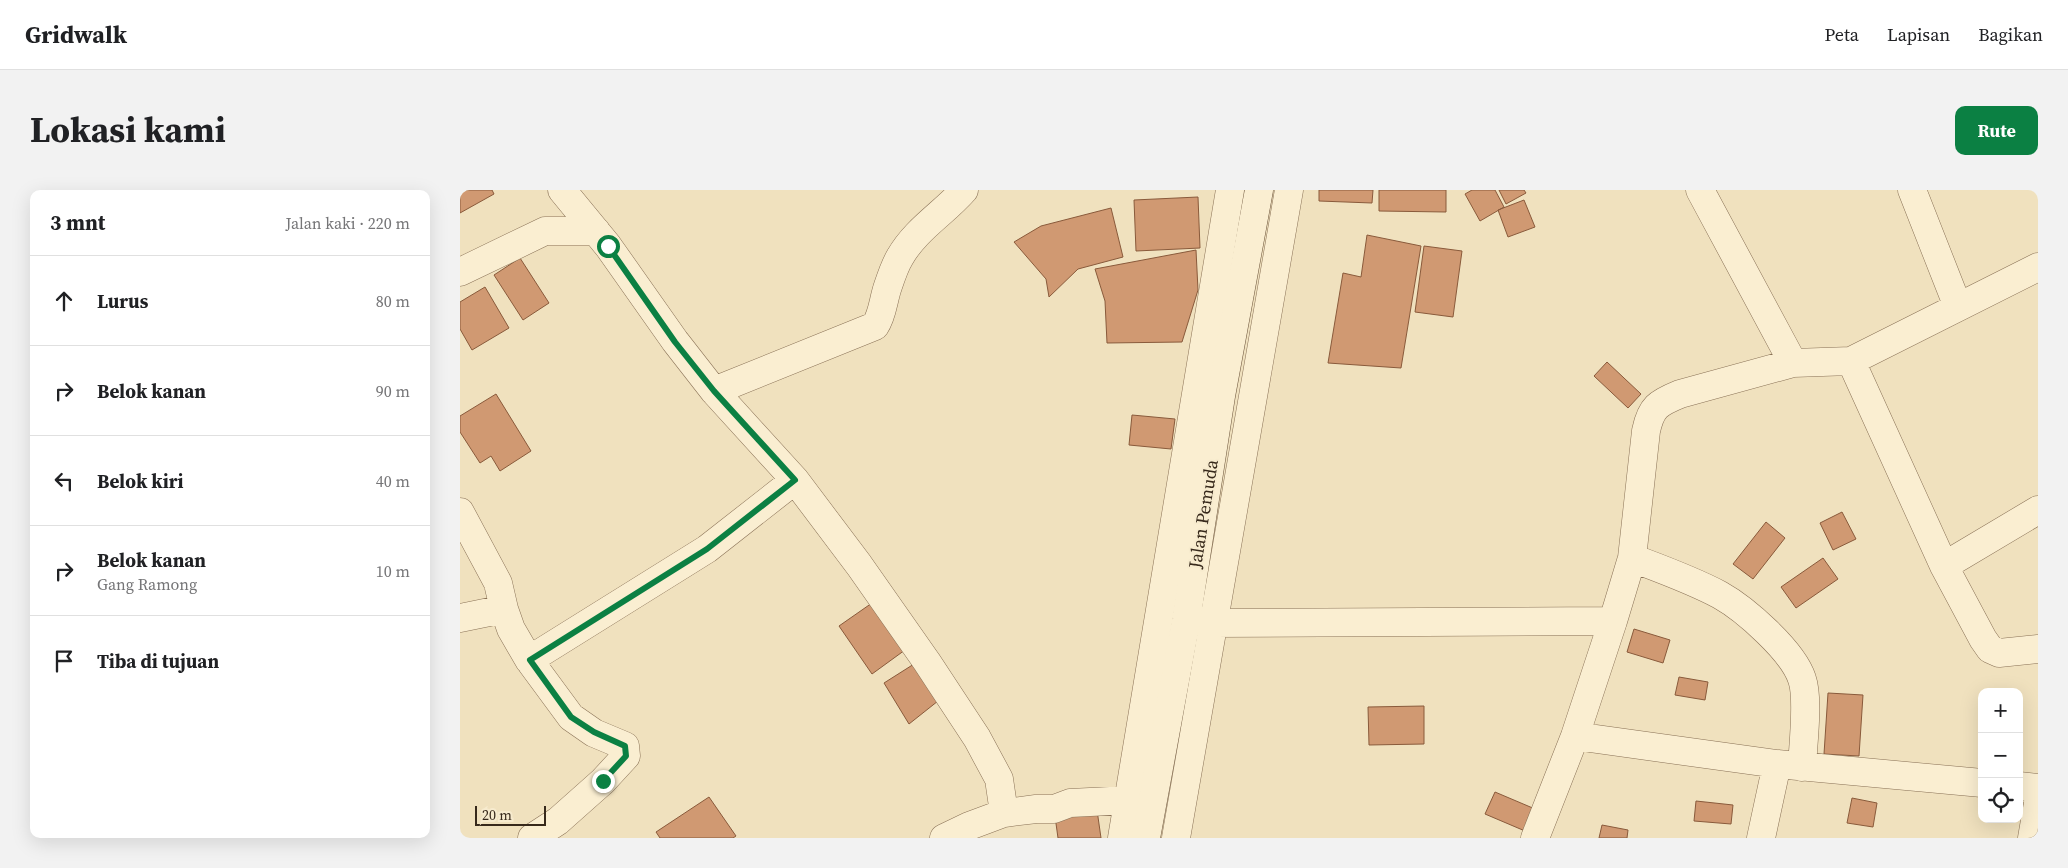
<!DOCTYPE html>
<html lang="id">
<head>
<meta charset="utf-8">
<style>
  body { margin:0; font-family:"Source Serif 4",serif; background:#f2f2f2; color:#202124 }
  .controls { position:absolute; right:15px; bottom:15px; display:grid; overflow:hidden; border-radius:10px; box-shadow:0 5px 20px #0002 }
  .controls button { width:45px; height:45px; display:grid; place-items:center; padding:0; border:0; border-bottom:1px solid #e0e0e0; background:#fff; color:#202124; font:25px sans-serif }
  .scale { position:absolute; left:15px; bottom:12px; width:71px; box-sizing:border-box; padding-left:5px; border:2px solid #37291b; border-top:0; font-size:14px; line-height:18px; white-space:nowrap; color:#37291b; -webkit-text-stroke:4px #f7ebce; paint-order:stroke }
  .stop { position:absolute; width:15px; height:15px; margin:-11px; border:4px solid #0b8043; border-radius:50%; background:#fff }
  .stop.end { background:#0b8043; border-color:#fff; box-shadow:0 1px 5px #0008 }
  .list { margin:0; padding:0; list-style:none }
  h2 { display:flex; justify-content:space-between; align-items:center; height:65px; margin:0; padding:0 20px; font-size:21px }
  h2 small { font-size:16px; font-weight:400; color:#757577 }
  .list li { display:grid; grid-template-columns:32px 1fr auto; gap:15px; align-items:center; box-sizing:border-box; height:90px; padding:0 20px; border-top:1px solid #e0e0e0 }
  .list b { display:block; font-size:19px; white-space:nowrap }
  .list p { margin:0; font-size:16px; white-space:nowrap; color:#757577 }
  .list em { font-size:16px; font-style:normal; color:#757577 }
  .icon { flex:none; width:28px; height:28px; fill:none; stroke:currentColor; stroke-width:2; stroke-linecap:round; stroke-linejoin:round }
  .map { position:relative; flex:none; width:1578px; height:648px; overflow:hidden; border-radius:10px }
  header { display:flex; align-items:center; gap:30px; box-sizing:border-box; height:70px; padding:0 25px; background:#fff; border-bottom:1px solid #e0e0e0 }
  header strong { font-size:24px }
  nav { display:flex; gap:28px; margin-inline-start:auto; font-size:18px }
  .intro { display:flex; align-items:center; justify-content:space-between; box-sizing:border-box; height:120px; padding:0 30px }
  h1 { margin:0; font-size:35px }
  .button { padding:12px 22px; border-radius:10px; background:#0b8043; color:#fff; font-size:18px; font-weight:700 }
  main { display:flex; gap:30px; padding:0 30px }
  aside { flex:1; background:#fff; border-radius:10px; box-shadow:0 5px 20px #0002 }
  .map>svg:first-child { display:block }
  .building { fill:#d09972; stroke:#895a3b }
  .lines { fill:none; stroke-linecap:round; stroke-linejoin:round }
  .minor-casing { stroke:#897156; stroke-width:29 }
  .secondary-casing { stroke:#6a5239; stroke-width:29 }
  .minor { stroke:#faeed1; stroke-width:28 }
  .secondary { stroke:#faeed1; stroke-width:28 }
  .route { stroke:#0b8043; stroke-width:6 }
  .labels { text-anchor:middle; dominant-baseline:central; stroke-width:4; stroke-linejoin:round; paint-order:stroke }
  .street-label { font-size:18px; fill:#37291b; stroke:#f7ebce }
</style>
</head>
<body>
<header>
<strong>Gridwalk</strong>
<nav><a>Peta</a><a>Lapisan</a><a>Bagikan</a></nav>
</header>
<div class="intro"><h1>Lokasi kami</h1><a class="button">Rute</a></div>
<main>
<aside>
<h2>3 mnt<small>Jalan kaki · 220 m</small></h2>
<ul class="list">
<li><svg class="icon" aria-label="ahead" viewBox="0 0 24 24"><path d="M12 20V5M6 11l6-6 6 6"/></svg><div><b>Lurus</b></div><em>80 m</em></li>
<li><svg class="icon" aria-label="right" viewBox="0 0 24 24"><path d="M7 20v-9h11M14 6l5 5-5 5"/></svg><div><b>Belok kanan</b></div><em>90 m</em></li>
<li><svg class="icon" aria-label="left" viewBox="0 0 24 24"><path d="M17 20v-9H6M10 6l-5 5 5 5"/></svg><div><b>Belok kiri</b></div><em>40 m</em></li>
<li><svg class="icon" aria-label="right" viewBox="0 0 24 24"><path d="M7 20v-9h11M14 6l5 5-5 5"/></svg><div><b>Belok kanan</b><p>Gang Ramong</p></div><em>10 m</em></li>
<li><svg class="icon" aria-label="arrive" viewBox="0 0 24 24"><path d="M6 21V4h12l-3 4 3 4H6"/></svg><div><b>Tiba di tujuan</b></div></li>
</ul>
</aside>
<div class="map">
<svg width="1578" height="648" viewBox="0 0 1578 648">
  <rect width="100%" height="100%" fill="#f0e1be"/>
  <path class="building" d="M0,0H32L34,4L0,23Z
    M859,0H913L912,13L859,11Z
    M919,0H986V22L919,21Z
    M1012,0H1035L1044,17L1020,31L1005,4Z
    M1039,0H1064L1066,3L1046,14Z
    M738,7L740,58L676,61L674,10Z
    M1064,10L1075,37L1048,47L1038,20Z
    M651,18L663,67L618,79L589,107L586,89L554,52L581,36Z
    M907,45L961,56L941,178L868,173L883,83L901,87Z
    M964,56L1002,61L993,127L955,122Z
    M736,60L738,100L722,152L647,153L645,111L635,79Z
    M60,68L89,113L63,130L34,85Z
    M25,97L49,138L12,160L0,139V112Z
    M1147,172L1181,204L1168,218L1134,186Z
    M36,204L71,261L40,281L31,266L20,273L0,242V226Z
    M672,225L715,229L711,259L669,255Z
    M1382,322L1396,349L1373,360L1360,333Z
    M1306,332L1325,348L1293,389L1273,374Z
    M1363,368L1378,389L1336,418L1321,397Z
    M412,413L445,460L412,484L379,436Z
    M1174,439L1210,450L1203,473L1167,462Z
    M454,474L478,511L449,534L424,493Z
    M1219,487L1248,492L1245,510L1215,505Z
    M1368,503L1403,505L1399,566L1364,564Z
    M964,516V554L909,555L908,517Z
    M1035,602L1075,619L1065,641L1025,624Z
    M249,607L276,646L273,648H200L196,642Z
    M1392,608L1417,613L1413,637L1387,633Z
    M1236,611L1273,615L1271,634L1234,631Z
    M636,613L641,648H598L594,619Z
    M1142,635L1168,640L1167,648H1139Z"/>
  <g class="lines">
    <g class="minor-casing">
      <path id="minor" d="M102,0L148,56L215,151L254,201L335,290L399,375L467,472L517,548L539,589L544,623
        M1240,0L1333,173
        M1452,0L1498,117
        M0,82L85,41H136
        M1391,171L1484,376L1523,449L1530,459L1539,463L1578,459
        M254,201L415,136C423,124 423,110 428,96C431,87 435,75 440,67C456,39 484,23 504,0
        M0,322L38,393L44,419L51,439L69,470L111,527L134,543L165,556L166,566L143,591L98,631L72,648
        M1172,368C1201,379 1232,390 1260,405C1285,419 1333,461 1342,489C1349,509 1343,554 1342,577
        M1484,376L1578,320
        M0,428L44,419
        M735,431L752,433L1153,431
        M69,470L247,359L335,290
        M1115,546L1317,574L1522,593
        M1559,596L1578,598
        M484,648L509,636L544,623L576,619H594L610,613L670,610L686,613
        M662,648L770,0
        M716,648L829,0
        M1075,648L1115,546L1153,431L1172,368L1186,241C1191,217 1198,213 1220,204L1333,173L1391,171L1578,77
        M1301,648L1317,574
        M1572,648L1578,613"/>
    </g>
    <g class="secondary-casing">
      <path id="secondary" d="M686,648L726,431L761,206L799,0"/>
    </g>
    <use href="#minor" class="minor"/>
    <use href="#secondary" class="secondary"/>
  </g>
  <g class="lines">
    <path class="route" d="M143,591L166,566L165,556L134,542L111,527L70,470L247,359L335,290L254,201L215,152L148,56"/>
  </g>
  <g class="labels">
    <g class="street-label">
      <text transform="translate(743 324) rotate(-81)">Jalan Pemuda</text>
    </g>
  </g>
</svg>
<div class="controls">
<button>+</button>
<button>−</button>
<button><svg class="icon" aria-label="locate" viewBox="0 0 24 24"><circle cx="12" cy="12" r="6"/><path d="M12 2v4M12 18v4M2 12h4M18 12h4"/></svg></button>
</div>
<div class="scale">20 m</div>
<div class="stop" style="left:148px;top:56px"></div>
<div class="stop end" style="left:143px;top:591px"></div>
</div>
</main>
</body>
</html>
